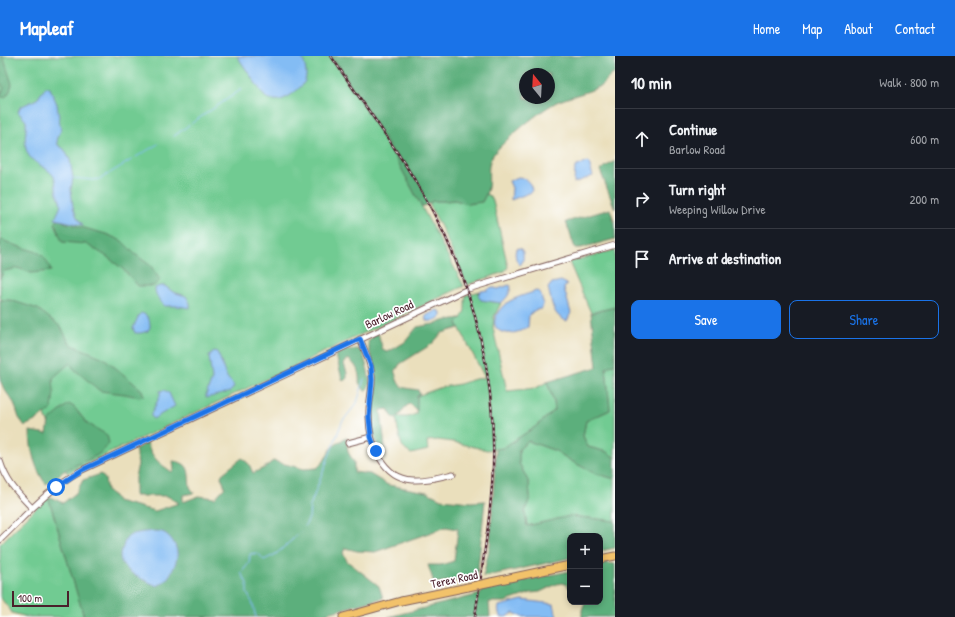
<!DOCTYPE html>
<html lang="en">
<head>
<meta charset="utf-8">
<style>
  body { margin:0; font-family:"Patrick Hand",sans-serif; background:#20242c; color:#f1f3f6 }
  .controls { position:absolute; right:12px; bottom:12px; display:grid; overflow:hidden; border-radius:8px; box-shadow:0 2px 6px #0003 }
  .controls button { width:36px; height:36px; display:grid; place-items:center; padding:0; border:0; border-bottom:1px solid #363941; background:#171b24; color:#f1f3f6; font:20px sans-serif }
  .compass { position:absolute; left:519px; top:12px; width:36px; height:36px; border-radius:50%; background:#171b24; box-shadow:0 2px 6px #0003; rotate:342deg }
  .scale { position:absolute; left:12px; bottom:10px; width:57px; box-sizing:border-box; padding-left:4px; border:2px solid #4a1f2b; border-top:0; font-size:11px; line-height:14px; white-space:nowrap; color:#4a1f2b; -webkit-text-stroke:3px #fff; paint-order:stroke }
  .stop { position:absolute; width:12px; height:12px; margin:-9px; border:3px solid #1a73e8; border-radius:50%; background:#fff }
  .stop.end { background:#1a73e8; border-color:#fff; box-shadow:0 1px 4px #0008 }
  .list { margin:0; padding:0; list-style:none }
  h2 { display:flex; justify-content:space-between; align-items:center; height:52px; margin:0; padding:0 16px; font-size:17px }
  h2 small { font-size:13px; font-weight:400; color:#9ea1a6 }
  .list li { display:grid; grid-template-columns:26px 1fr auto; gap:12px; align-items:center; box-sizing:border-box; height:60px; padding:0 16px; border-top:1px solid #363941 }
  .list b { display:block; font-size:15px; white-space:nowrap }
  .list p { margin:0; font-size:13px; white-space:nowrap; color:#9ea1a6 }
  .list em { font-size:13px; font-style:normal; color:#9ea1a6 }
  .actions { display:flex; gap:8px; padding:12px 16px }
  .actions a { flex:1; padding:9px 0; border:1px solid #1a73e8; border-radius:8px; text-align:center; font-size:14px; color:#1a73e8 }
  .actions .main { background:#1a73e8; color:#fff }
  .icon { flex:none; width:22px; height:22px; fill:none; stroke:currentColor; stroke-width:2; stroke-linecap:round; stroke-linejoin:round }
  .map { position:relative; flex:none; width:615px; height:561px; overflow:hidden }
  header { display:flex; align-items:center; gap:24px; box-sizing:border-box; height:56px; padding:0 20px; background:#1a73e8; color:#fff }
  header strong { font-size:19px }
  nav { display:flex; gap:22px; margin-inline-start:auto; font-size:14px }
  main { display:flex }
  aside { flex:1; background:#171b24 }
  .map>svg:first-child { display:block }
  .green { fill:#71cb92; stroke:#5e755e }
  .forest { fill:#5caf7c; stroke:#536754; fill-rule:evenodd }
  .water { fill:#83bcf4; stroke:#666e90 }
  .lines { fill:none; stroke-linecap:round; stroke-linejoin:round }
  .stream { stroke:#83bcf4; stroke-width:1 }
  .minor-casing { stroke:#82625e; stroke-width:7 }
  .major-casing { stroke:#82625e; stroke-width:9 }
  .minor { stroke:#fff; stroke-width:5 }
  .major { stroke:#f2c26a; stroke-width:7 }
  .rail-casing { stroke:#4a1f2b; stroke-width:2.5 }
  .rail { stroke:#fff; stroke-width:1; stroke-dasharray:3; stroke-linecap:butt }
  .major-bridge-casing { stroke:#82625e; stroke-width:9; stroke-linecap:butt }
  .major-bridge { stroke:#f2c26a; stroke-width:7 }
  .route { stroke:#1a73e8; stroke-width:5 }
  .labels { text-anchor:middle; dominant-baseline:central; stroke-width:3.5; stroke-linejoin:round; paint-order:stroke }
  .street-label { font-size:12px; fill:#4a1f2b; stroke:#fff }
</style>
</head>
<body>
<header>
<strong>Mapleaf</strong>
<nav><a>Home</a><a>Map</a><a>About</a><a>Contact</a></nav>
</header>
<main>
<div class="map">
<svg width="615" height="561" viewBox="0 0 615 561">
  <rect width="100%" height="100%" fill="#fff"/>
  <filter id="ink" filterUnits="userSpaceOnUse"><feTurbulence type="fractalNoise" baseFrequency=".025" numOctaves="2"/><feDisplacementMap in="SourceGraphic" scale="8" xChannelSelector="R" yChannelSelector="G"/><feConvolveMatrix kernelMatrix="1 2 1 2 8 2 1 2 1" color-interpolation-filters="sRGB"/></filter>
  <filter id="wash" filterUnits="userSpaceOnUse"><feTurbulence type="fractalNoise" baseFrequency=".012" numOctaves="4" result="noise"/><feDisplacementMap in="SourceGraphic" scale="16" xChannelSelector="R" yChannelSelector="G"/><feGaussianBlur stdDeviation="0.9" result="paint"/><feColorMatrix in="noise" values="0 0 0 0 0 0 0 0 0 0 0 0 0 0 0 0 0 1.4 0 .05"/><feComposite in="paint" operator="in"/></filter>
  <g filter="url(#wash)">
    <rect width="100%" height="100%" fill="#eadfbc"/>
    <path class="green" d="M0,0H332L378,69L464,230L67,417L0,240Z
      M486,138L491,141L493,145L508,211L504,216L467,229L441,171L429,148L433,145H445L455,144L467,148L482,146Z
      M615,194V251L591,257L569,206Z
      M480,235L478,237L481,244L501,247L494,261L493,272L507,335L536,332L547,326L554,347L555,354L535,371L503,392L487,394L453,386L438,384L427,385L428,394L411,398C409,396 404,394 403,391C400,387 396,366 397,361H408L416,358L417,340L442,331L460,328L475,323L485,322L457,267C469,254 463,254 466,239Z
      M615,307V402L607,396L588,391L583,380L586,365L610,354L606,312Z
      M528,385L556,395L571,405L594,417L615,423V465L571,460L527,470L525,456L530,441L529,427L519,407V393Z
      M48,440L79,544L84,561H27L12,557L0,541V488Z"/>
    <path class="forest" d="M0,0H3L12,28L10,35L5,42L0,40L4,32L0,26Z
      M332,0H615V17C608,20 605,28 599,31C586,37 572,40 559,45C544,51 502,86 493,99C486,110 490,121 488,132C487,137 484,142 482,146L467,148L455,144L445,145H433L422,151L392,95ZM525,18H549V42H525Z
      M615,105V153L600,114Z
      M610,153L615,168V183L581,192H575L566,166Z
      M59,163L66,167L106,178L122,185L135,198L151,210L160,224L154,230H138L124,214L106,200L86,188L62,186L55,167Z
      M0,183C7,186 14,189 21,191C39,197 44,195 51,215L31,217L18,212L4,215L0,223Z
      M0,244H10L38,253L61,271L70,288L104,302L142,334L144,340L139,341L125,338L100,335L74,313L70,307L53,322L54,336L52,353L35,365L25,370L19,362L14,347L4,333L0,324Z
      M615,251V307L606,312L610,354L586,365L583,380L588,391L607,396L615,402V423L594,417L571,405L556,395L528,385L519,393V407L529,427L530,441L525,456L527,470L570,460L615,465V492L600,495V480H570V502L483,521L490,489L496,393L503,392L535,371L555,354L554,346L547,326L597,311L591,257Z
      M462,262L457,267L459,272L442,277L432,288L400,308L395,316C399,334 402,331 418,334L420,339L417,340V355L410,348C402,351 402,360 394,363L388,353L381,354L386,401L381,400C378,390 373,380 372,369C371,353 377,336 375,319C374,308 369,298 368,286L374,279L378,277L383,294L388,296L405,286L417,271L434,268L447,264Z
      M358,293L363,297L368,315L370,327L368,332L365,335L359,327C360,317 357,309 348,303L344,308L347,317V322L344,325L342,323L336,299L346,294Z
      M69,348L74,351L87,367L107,379L109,387C102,401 83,405 70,412C61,416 54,423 46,428C35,414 30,393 30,375L47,378L49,365L66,350Z
      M346,381L348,396L354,406V416L370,418L388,429L427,436L441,443L471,446L485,445L477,522L434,527L428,509H441L454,505L458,473L446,471L375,496L357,495L345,492L343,497L347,505L379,530L383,542L313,561H84L48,440L63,447L76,437L83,424L101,418L105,423L107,435L114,440L117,445L155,455L179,447L167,440H135V421L138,408L135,393L147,387C153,403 159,407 172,416L174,413L173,405C192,407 188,417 190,431L194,437L183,439V446L199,440L215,442L225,431L221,421L222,418L242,402L249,408L253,417L264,412L273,405L304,413L317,412L324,405L331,392Z
      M605,507L615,508V561H582V554L585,546H600V509Z
      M570,515V533L567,529L563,527L557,528L540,536L531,537L505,546H489L490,561H388L481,538L482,533Z"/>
    <path class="water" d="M237,0H302C304,7 308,17 305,25C301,32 289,42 280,44C275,45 269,43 265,41Z
      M46,31L50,32L57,48L61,75L58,81L57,86L58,89L64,93L70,104L73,122L71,133L73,151L77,161L83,169H82L55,163C61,148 63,152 57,137C55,131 57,123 52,118C45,110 31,107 27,96C23,86 27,76 26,65L18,56L20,51L37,43Z
      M587,106L589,107L593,120L574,127L575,111Z
      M518,121C526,121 532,128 532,136L511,144L512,132L509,125Z
      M519,192L522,193C524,198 524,206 520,209C516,206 514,198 516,193Z
      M561,225L567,228L564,232L571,257L567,265C552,260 552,246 548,232L552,227Z
      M509,229L511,230C510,238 507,242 501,247L481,244L478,240L480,235L488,234L491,231L498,233Z
      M160,230H165L173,236L186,240L190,247V252L177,250H165C160,246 155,239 155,232Z
      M536,235L540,236C542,242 544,247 542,253L535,254L529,259L528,271C507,285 481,274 503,250C511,242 526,239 536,235Z
      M437,254L441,256V260C437,264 433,266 427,265L425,262L427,259Z
      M141,257C149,259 150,265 150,271L148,275L141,277H135L133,272L139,259Z
      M215,295L217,296C222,304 222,313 227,321C229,325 233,326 234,331L230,336L206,342V339L212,323L209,301L210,299Z
      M164,334L169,337L175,350L153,363L151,360V358L160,340V335Z
      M144,476C149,476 156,474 162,476C170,478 179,492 177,501C175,512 168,526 157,530C145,524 121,516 120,500C120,497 122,493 123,491C126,478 132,478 144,476Z
      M522,544L554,548L557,561H522L514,557L506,561H501C498,557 498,554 499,550Z"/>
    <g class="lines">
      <path class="stream" d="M192,67L242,33
        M174,80L189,69
        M136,101L158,88
        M73,122L93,124L100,123L133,103
        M305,470L309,462L310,450L342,366L357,347L364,323
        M256,561L252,546L247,537V527L241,517L249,507L250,498L258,497L264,504L276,498L301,476"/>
    </g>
  </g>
  <g filter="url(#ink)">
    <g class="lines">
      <g class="minor-casing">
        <path id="minor" d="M360,283C365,295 371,307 372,320C373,334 368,347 369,360C369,387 382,422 413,424C426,425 440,421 453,418
          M348,387L371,381
          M0,405C7,427 17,436 32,452
          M0,484C26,459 50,431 82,414L468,233L615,189"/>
      </g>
      <g class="major-casing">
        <path id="major" d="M600,503L615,500
          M491,526L570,509
          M343,561L401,545L468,531"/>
      </g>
      <use href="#minor" class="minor"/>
      <use href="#major" class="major"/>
      <g class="rail-casing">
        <path id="rail" d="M331,0C365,51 403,100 432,154C475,233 496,322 493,411C491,461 482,511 475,561"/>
      </g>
      <use href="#rail" class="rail"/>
      <g class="major-bridge-casing">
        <path id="major-bridge" d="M468,531L491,526"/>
      </g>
      <use href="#major-bridge" class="major-bridge"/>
    </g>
  </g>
  <g class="lines" filter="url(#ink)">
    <path class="route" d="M56,431L82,414L360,283L371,310L372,324L369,361L371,381L376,395"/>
  </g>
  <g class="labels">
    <g class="street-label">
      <text transform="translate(389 258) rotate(-25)">Barlow Road</text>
      <text transform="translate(454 523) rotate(-12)">Terex Road</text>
    </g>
  </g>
</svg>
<div class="controls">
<button>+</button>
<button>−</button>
</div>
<svg class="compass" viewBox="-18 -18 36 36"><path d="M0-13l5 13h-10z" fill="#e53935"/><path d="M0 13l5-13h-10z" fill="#9ea1a6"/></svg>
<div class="scale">100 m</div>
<div class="stop" style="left:56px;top:431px"></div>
<div class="stop end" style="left:376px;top:395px"></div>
</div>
<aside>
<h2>10 min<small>Walk · 800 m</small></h2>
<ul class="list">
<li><svg class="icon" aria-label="ahead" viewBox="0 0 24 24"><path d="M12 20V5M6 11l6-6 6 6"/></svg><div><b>Continue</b><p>Barlow Road</p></div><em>600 m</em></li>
<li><svg class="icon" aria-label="right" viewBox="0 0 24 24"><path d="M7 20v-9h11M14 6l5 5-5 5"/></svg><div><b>Turn right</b><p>Weeping Willow Drive</p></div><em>200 m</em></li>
<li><svg class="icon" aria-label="arrive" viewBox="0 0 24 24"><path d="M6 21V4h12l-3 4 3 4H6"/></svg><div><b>Arrive at destination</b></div></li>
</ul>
<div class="actions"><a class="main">Save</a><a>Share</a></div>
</aside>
</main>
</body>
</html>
